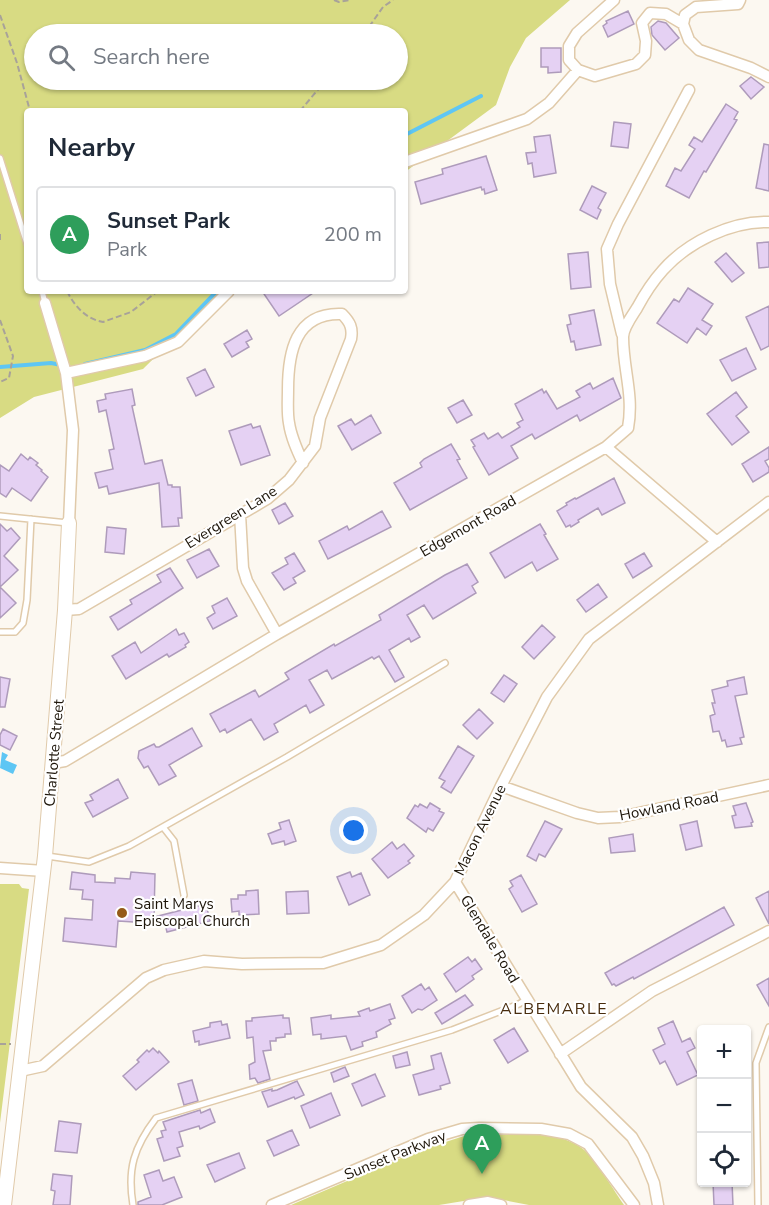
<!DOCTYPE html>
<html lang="en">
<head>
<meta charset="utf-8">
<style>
  body { margin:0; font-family:"Nunito Sans",sans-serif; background:#f6f6f7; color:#1f2937 }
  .controls { position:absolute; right:18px; bottom:18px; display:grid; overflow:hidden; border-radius:6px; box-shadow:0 2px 4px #0004 }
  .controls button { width:54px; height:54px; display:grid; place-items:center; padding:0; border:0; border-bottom:2px solid #e0e1e3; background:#fff; color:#1f2937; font:30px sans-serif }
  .you { position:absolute; left:354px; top:831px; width:21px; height:21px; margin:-15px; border:4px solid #fff; border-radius:50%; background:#1a73e8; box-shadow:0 0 0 9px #1a73e833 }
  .badge { display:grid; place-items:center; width:39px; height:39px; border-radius:50%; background:#7c3aed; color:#fff; font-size:20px; font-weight:700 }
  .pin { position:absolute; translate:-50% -50px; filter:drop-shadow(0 2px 3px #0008) }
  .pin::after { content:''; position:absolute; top:32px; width:21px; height:18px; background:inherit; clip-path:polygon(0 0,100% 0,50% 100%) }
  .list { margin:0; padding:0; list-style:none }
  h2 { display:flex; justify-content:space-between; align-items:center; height:78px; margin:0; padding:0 24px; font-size:26px }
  h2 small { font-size:20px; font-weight:400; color:#747a83 }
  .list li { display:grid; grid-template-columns:39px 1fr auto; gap:18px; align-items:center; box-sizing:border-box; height:96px; margin:0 12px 12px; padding:0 12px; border:2px solid #e0e1e3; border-radius:6px }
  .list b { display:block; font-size:22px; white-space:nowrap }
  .list p { margin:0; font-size:20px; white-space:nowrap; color:#747a83 }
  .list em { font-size:20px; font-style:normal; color:#747a83 }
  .icon { flex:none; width:33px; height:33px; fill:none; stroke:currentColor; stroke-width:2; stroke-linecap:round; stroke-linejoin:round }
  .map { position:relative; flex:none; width:769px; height:1205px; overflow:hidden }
  .search { position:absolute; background:#fff; box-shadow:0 2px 4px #0004; left:24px; top:24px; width:384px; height:66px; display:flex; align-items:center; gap:15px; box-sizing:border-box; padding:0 21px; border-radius:33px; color:#747a83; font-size:22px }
  .panel { position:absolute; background:#fff; box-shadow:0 2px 4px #0004; left:24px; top:108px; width:384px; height:186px; border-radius:6px }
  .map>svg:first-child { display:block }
  .green { fill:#d8db83; fill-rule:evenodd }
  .water { fill:#5ec6f4 }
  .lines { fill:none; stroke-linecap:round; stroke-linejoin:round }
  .stream { stroke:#5ec6f4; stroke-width:4 }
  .building { fill:#e5d1f3; stroke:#ae9bbb; stroke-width:1.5 }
  .service-casing { stroke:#e0caaa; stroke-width:8 }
  .minor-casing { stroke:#e0caaa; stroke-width:13 }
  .tertiary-casing { stroke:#e0caaa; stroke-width:16 }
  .path { stroke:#a8a299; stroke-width:2; stroke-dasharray:6 3; stroke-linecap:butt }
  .service { stroke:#fff; stroke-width:5 }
  .minor { stroke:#fff; stroke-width:10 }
  .tertiary { stroke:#fff; stroke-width:14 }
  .poi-dot { fill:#955b18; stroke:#fff; stroke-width:2 }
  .labels { text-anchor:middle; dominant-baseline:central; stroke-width:4.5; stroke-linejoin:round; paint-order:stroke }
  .street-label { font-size:15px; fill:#1d1509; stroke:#fff }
  .poi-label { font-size:15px; fill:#1d1509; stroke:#fff; text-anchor:start }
  .neighbourhood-label { font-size:16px; letter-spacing:1.5px; fill:#482c0d; stroke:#fff }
</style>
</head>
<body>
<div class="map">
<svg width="769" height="1205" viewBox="0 0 769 1205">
  <rect width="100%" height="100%" fill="#fcf8f1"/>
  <path class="green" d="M0,0H570L526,38L510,67L496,105L405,172V111H27V291H222L143,369L34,397L0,418ZM34,34H398V80H34Z
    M0,884H19L22,888L29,889L0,1123Z
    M479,1135C511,1136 556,1128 583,1149C594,1157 615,1192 624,1205H529L488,1197L439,1205H291L415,1152L464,1136Z"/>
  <path class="water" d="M2,752L8,755L5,760L17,765L13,774L0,768Z"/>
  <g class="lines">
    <path class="stream" d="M405,135L481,96
      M85,364L145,350L176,334L217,291
      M0,367L51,363L61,365"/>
  </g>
  <path class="building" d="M628,11L634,24L608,37L603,26L607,23L606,21Z
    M658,21L666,23L679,38L665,50L652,35L651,27Z
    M541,48H561V72L548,73V67H541Z
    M751,77L764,87L751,99L740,86Z
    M726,104L738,112L734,119L737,120L706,172L704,171L689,198L666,186L675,168L681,171L695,149L689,145L694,137L702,142Z
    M614,122L631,124L628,148L611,146Z
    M550,135L556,173L534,177L532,163L528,164L526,153L536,152L534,137Z
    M764,144L769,145V191L756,188Z
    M486,156L497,190L485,194L484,189L482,190L481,187L421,204L415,182L443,174L442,169Z
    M592,186L606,193L598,208L601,210L597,219L580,210Z
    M769,242V267L759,268L757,243Z
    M588,252L591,287L571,289L568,254Z
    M726,253L744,273L732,282L715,262Z
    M688,288L713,304L702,320L712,326L706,335L697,328L687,343L657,323L674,299L679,302Z
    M262,291H316L279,316Z
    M769,306V346L761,350L746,317Z
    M594,310L601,345L576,350L574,341L571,342L567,325L571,324L569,315Z
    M247,330L252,339L246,342L249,347L232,357L224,344Z
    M746,348L756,369L732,381L720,360Z
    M205,369L214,387L196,396L187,378Z
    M613,378L621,398L580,421L577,415L535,439L532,434L511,446L518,458L489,475L473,447L475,446L471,440L484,433L488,439L498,433L502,438L520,427L517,423L523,420L515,404L542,389L544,393L546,391L557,409L580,397L576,391L590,383L593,389Z
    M132,389L135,405L132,406L144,461L145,464L162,460L168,485H172V487H180L182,518H178L179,526L162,527L159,483L109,494L107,486L99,488L95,473L113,469L109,450L114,449L106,410L99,412L97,401L106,399L105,394Z
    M736,392L747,407L736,416L749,432L732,445L707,414Z
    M463,400L472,415L457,423L448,408Z
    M371,415L381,433L352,450L338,426L351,419L355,425Z
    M251,424L253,428L260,426L270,455L241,465L229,431Z
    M451,444L460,459L457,460L467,478L410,510L394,483L422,467L420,463L424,459Z
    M769,447V459L765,461L769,468V472L753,482L742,464Z
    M21,454L28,460L30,457L38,463L36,465L42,470L41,471L48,477L31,501L12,488L6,497L0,493V465L9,471Z
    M614,478L625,503L602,515L598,508L578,520L579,522L571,527L570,525L566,527L557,511L567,505L566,503L575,498L576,499Z
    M285,503L293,516L279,524L272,510Z
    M382,511L391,527L328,559L319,541L347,526L349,530Z
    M0,524L7,531L11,528L20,538L4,556L18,570L0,587L16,603L0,618Z
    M540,524L546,534L544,535L558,559L537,571L532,562L505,578L490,553Z
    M107,527L126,529L124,554L105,552Z
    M209,549L219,566L197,578L187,560Z
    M294,553L305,571L293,578L296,583L284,590L272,573L288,564L285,558Z
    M644,553L652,566L633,578L625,564Z
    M467,564L478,582L472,586L476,593L433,619L424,605L407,615L420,637L411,642L409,638L389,650L404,677L395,682L379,656L374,659L372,657L332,679L327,670L309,680L324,705L310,713L306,705L274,724L278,732L264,740L251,719L227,733L225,729L220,732L210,714L255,690L259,697L289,679L285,673L334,644L335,646L381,620L379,615L445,575Z
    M170,568L183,588L118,630L110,617L132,604L130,600L161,582L157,575Z
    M598,584L607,597L586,612L577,600Z
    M227,598L237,616L213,629L207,618L215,613L212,606Z
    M542,625L555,637L534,659L522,647Z
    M176,629L179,635L184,633L189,642L185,645L186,647L169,657L167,654L126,679L112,656L135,642L141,653Z
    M504,675L517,684L504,702L491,693Z
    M0,677L10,679L5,707H0Z
    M744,677L747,694L735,696L744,737L740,738L742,744L727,747L725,740L722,741L719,731L713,732L710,716L715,714L712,703H715L712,690L728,686L727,681Z
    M479,709L493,723L477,739L463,725Z
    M192,728L202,746L169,765L176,776L159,785L148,766L144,768L138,758L139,751L154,744L156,747H159Z
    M3,729L17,736L10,750L0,745V735Z
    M458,746L474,756L451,793L441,787L445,781L439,778Z
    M118,779L128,798L93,817L85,803L93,800L90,795Z
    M430,803L440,809L439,811L444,813L433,831L428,828L426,832L407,818L415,805L418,807L420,804L427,808Z
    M746,803L753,822L751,823L752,826L735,828L732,816L736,815L733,806Z
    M289,820L296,841L285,845L284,841L272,844L268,834L281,829L279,823Z
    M545,821L562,829L545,857L539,854L536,861L527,856Z
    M697,821L702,846L686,850L680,825Z
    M633,834L635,851L611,853L609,838Z
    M392,842L397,849L404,844L414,856L408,861L410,863L388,878L372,859Z
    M72,872L95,875V882L115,883V878L130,879L131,872L155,874L154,917L206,904L210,921L167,932L165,924L118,921L116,947L63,941L65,918L92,920L93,900L82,899L83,890L70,889Z
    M350,872L352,877L361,873L370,895L349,905L337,877Z
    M521,875L537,904L522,912L509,889L513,886L510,881Z
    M258,890L259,914L239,915V911L232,912L231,899H238V895H246V891Z
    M308,891L309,913L287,914L286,892Z
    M769,891V924L756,898Z
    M724,907L734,925L634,979L633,977L616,986L614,984L612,985L605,973Z
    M468,957L472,962L475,959L482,969L472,976L474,979L456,992L444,974Z
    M769,978V1006L757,985Z
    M421,984L425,990L429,987L437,1000L422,1010L418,1009L412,1013L402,996Z
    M465,995L473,1005L442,1024L435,1013Z
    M390,1004L395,1018L389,1020L391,1024L376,1032L377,1037L362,1042L363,1046L351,1050L346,1036L321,1039V1034L313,1035L311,1018L331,1015V1019L360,1016L358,1012L369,1008L370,1011Z
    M283,1015V1018H289L291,1034H285V1037L276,1038V1041H270L271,1050L263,1051L270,1079L258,1083L255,1078L250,1079L249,1065L255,1062L253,1037L247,1038L246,1021H252V1018Z
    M221,1021L222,1025L227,1024L230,1038L199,1045V1041L195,1042L193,1031L210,1027V1023Z
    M673,1021L682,1042L690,1038L695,1048L687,1052L698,1075L677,1085L665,1061L660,1064L653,1050L665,1044L658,1028Z
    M514,1028L528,1051L508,1063L494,1040Z
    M153,1048L158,1053L159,1051L169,1062L136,1090L123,1076L139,1062L137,1060L147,1050L149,1052Z
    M407,1052L410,1065L396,1068L393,1056Z
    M441,1053L450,1083L440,1086L441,1089L419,1095L413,1075L434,1069L431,1056Z
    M345,1067L349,1076L334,1082L331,1073Z
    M375,1074L385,1096L362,1106L352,1084Z
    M192,1080L198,1101L184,1105L178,1084Z
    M297,1081L304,1095L295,1099L294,1097L268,1107L262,1092L272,1089V1091L277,1090Z
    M331,1093L340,1115L310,1128L301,1106Z
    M210,1109L215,1122L200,1129L199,1126L179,1132L183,1146L177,1148L180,1156L164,1161L157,1139L163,1137L161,1131L166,1130L163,1122L200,1110L201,1113Z
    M59,1121L81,1124L77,1153L55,1151Z
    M292,1130L299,1145L274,1156L267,1141Z
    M239,1153L245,1168L215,1182L207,1165Z
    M159,1170L163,1181L174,1177L182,1197L162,1205H138V1202L151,1197L144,1175Z
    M53,1174L72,1176L70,1205H53L55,1191L51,1190Z
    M713,1182H732L733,1205H714Z"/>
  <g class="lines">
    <g class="service-casing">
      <path id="service" d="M0,158L27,244
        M42,291L45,303
        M0,516L68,523
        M0,632H15L23,623L27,600L31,519
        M163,827L174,841L184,895
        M47,856L89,862L129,846L287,757L445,663
        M133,1205C127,1169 134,1147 156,1118L452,1030L519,1004L527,999
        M758,1205L756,1063L769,1027"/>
    </g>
    <g class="minor-casing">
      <path id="minor" d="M614,0L577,33L569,46V60L578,70L595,76L636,64L645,55L646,41L642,23L650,13L666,14L683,24
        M740,0L738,4L696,7L685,15L683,24L689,40L699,50L751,68L769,77
        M405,162L527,119L549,103L578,70
        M45,303L66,373L73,430L69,523
        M622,334L610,284L607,249L618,224L689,90
        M66,373L145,356L178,342L229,291
        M606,447L717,542
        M240,514L243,568L247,581L277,634
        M65,610L79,609L267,499L289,480L315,446L320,418L351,339C353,328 350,322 342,314C295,312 288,353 288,390C288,401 287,413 289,423C291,437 297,450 303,463
        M53,763L65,761L277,634L606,447L628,428C634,395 623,369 623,337C623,328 632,316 637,308C644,295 653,281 663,270C688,242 731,221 769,222
        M501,786L577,813L598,818L620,817L769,785
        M0,868L44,871
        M455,882L581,1087L632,1137L643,1156L654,1183L658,1205
        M560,1054L652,991L769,931
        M20,1071L43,1066L146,978L164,970L204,961L242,964L323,963L381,945L424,915L455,882L501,786L547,697L589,639L769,502
        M272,1205L428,1139L462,1129L479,1128L541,1129L569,1134L588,1144L634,1205
        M469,1205L488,1202L501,1205"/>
    </g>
    <g class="tertiary-casing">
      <path id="tertiary" d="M4,1205L45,856L65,610L69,523"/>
    </g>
    <path class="path" d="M334,0L339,2L350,0
      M0,15L17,63L30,111
      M364,34L383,7L393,0
      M300,111L326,80
      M0,234V241
      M67,291C75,307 86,319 103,322L131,312L158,291
      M0,320L13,356L9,378L0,382
      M0,1044H11"/>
    <use href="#service" class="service"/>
    <use href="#minor" class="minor"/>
    <use href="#tertiary" class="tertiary"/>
  </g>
  <circle class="poi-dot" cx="122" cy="913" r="6"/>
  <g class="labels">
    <g class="street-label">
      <text transform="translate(231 517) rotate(-32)">Evergreen Lane</text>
      <text transform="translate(468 526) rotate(-30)">Edgemont Road</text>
      <text transform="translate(54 753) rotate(-85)">Charlotte Street</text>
      <text transform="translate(669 806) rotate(-11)">Howland Road</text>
      <text transform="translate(480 830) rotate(-64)">Macon Avenue</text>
      <text transform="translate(490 939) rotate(59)">Glendale Road</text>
      <text transform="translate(395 1155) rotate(-22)">Sunset Parkway</text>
    </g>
    <g class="poi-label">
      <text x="134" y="904">Saint Marys<tspan x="134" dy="17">Episcopal Church</tspan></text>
    </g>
    <g class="neighbourhood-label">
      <text x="554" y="1009">ALBEMARLE</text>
    </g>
  </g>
</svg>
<div class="controls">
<button>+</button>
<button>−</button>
<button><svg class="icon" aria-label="locate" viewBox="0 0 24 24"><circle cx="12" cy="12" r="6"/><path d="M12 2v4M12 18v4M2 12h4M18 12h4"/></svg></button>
</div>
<div class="you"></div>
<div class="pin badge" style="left:482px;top:1174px;background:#2e9e5b">A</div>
<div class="search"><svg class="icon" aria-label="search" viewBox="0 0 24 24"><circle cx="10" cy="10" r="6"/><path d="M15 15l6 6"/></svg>Search here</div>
<section class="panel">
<h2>Nearby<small></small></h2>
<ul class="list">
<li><span class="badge" style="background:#2e9e5b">A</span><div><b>Sunset Park</b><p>Park</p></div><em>200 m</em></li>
</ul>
</section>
</div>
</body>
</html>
